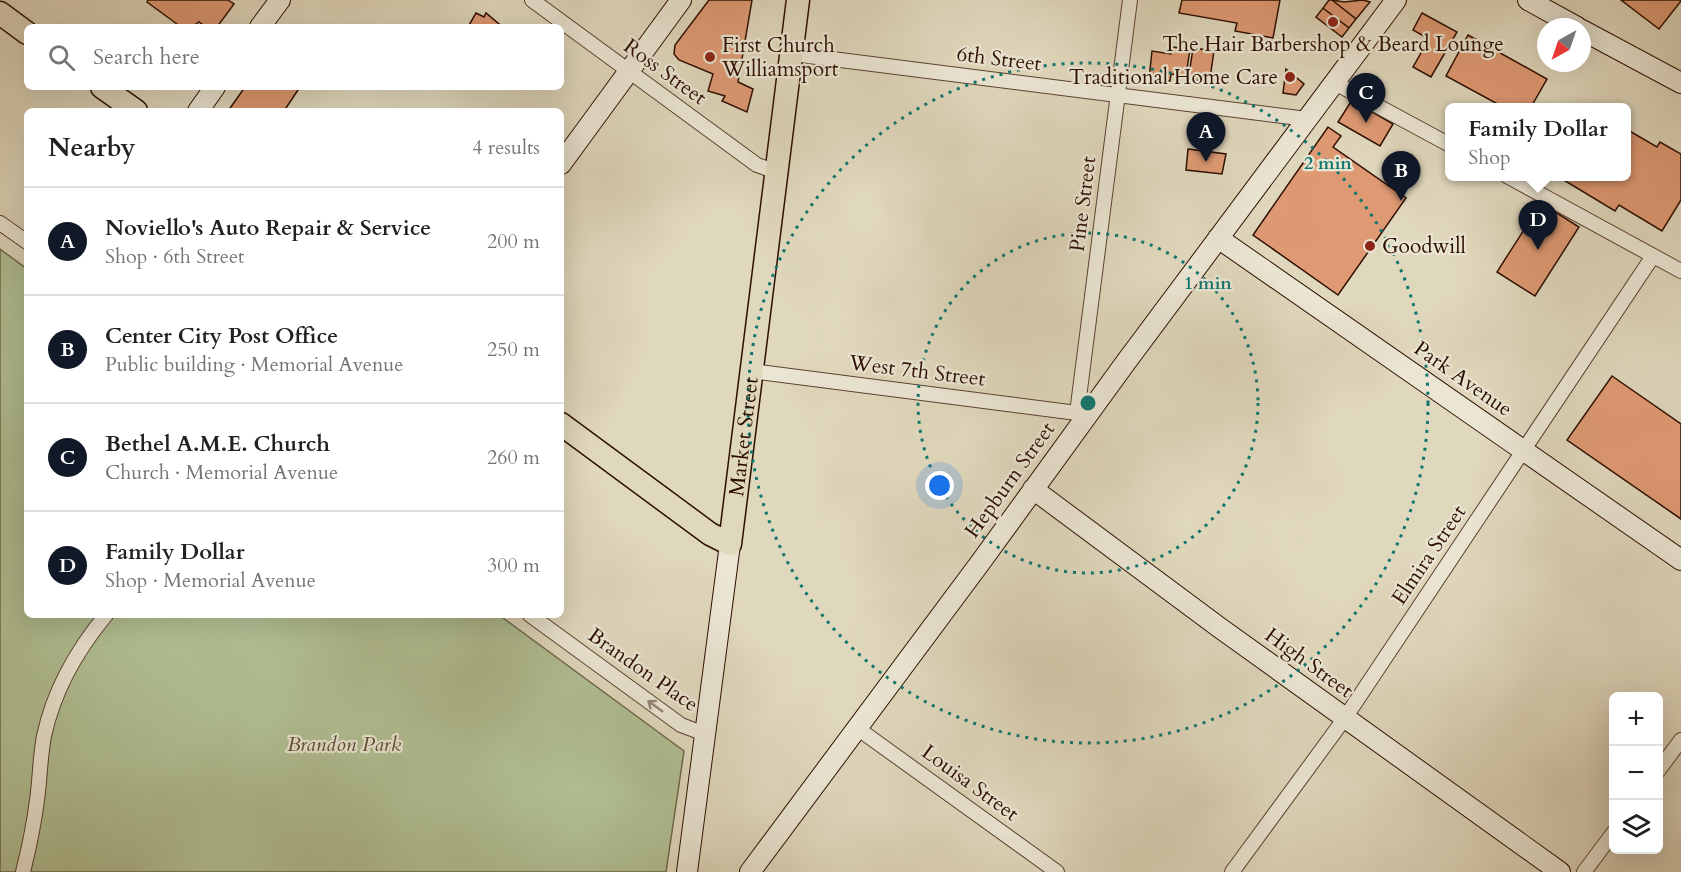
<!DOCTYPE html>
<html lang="en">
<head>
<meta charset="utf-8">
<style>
  body { margin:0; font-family:Cardo,serif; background:#f6f6f6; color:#202124 }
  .controls { position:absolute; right:18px; bottom:18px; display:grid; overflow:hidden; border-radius:9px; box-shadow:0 6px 24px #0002 }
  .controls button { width:54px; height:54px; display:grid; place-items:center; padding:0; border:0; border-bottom:2px solid #e0e0e0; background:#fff; color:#202124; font:30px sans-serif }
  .compass { position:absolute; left:1537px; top:18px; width:54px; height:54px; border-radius:50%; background:#fff; box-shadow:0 6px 24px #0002; rotate:220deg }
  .you { position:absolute; left:940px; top:486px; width:21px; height:21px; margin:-15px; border:4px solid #fff; border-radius:50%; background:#1a73e8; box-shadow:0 0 0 9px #1a73e833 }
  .badge { display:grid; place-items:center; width:39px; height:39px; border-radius:50%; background:#111827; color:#fff; font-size:20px; font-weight:700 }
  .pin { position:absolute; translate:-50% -50px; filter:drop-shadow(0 2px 3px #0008) }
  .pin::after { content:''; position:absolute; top:32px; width:21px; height:18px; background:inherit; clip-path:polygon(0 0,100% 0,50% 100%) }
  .popup { position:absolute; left:1445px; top:103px; width:186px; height:78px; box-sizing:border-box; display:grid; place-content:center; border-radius:9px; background:#fff; filter:drop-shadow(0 2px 4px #0005); font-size:20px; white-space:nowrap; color:#757577 }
  .popup b { font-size:22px; color:#202124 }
  .popup::after { content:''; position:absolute; left:50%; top:100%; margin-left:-12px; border:12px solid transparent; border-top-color:#fff }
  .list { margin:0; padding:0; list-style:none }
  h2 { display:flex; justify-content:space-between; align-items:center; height:78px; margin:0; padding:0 24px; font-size:26px }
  h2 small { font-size:20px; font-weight:400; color:#757577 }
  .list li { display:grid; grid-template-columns:39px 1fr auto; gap:18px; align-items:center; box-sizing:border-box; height:108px; padding:0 24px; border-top:2px solid #e0e0e0 }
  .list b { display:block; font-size:22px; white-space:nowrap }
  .list p { margin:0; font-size:20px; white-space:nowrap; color:#757577 }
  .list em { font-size:20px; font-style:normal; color:#757577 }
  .icon { flex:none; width:33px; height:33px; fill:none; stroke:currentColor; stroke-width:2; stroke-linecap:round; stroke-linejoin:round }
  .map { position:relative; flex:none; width:1681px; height:872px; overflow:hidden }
  .search { position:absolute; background:#fff; box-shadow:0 6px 24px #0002; left:24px; top:24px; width:540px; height:66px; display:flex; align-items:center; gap:15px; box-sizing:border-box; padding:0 21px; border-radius:9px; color:#757577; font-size:22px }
  .panel { position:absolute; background:#fff; box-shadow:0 6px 24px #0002; left:24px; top:108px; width:540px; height:510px; border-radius:9px }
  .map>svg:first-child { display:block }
  .green { fill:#b0bf93; stroke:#6e674a; stroke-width:1.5 }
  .building { fill:#df9a74; stroke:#2d0f01; stroke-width:1.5 }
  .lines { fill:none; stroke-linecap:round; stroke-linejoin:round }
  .street-casing { stroke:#5a4130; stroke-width:16 }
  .secondary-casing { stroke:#2d0f01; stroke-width:22 }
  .primary-casing { stroke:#2d0f01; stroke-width:25 }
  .street { stroke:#ebe6d4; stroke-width:14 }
  .secondary { stroke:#ebe6d4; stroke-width:20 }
  .primary { stroke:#e0d8bd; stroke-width:22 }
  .oneway { stroke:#968575 }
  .ring { fill:none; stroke:#0f766e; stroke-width:3; stroke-dasharray:3 6 }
  .poi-dot { fill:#8f2418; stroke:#ebe6d4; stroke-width:2 }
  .labels { text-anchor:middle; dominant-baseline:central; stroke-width:4.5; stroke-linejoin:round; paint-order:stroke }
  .poi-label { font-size:21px; fill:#2d0f01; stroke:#ebe6d4; text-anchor:start }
  .street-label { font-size:21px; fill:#2d0f01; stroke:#ebe6d4 }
  .park-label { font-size:21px; font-style:italic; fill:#5b4d34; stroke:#ebe6d4 }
  .centre { fill:#0f766e; stroke:#ebe6d4; stroke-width:3 }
  .ring-label { font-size:18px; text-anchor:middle; font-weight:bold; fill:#0f766e; stroke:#ebe6d4; stroke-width:4.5; stroke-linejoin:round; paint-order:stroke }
</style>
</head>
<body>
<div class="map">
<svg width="1681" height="872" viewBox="0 0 1681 872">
  <rect width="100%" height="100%" fill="#e0d8bd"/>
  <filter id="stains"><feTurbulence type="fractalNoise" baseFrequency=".00333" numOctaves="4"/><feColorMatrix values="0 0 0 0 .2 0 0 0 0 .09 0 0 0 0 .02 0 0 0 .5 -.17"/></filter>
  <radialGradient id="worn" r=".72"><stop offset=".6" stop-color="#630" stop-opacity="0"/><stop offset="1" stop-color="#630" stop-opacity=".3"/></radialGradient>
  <path class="green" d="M0,249L27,269V615H499L684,751L666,872H0Z"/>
  <path class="building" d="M148,0H228L234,4L217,27H206L199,22L193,26L186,25L181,27L147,2Z
    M709,0H752L738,82L753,89L747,112L722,101L725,96L708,91L713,74L679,60L674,54L675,45Z
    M1182,0H1280L1273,38L1235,31L1237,23L1179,13Z
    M1329,0H1332L1356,19L1349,28L1323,8Z
    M1332,0L1344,2L1363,0L1370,2L1356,19Z
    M1621,0H1681V1L1659,29Z
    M1323,8L1349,28L1342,37L1316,17Z
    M476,13L484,17L486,13L499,24L497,27H472L469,25Z
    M1422,13L1457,32L1431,77L1413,67L1429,39L1413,30Z
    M1468,35L1547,79L1531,107H1503L1446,76Z
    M1172,47L1190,49L1186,76L1171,74L1170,81L1149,79L1152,51L1171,54Z
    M1193,48L1214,51L1209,85L1188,82Z
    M1286,69L1304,84L1296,95L1283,93Z
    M245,87H300L284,111H228Z
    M1352,100L1393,124L1380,146L1338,122Z
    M1328,127L1341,136L1333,147L1406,198L1338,295L1253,235Z
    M1626,129L1657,147L1660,142L1681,154V200L1662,231L1619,205L1615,211L1557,176H1626Z
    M1188,149L1226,154L1222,174L1186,170Z
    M1541,203L1579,227L1535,296L1497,272Z
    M1612,376L1681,424V519L1567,440Z"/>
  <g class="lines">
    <g class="street-casing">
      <path id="street" d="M532,0L757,165L777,172
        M793,54L1307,119
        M1335,83L1450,145
        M1507,176L1681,271
        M0,223L27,242
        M751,371L1077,413L1083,418
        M1077,413L1130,0
        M530,615L681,725L705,734
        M857,728L1057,872
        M1658,771L1681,740
        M23,872C29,848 34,824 37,800C40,779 40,757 44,736C54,690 76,651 106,615
        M1232,872L1345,718L1653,256
        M1584,872L1614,832"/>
    </g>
    <g class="secondary-casing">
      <path id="secondary" d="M1528,0L1577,27
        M260,27L280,0
        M1582,30L1681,83
        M198,111L215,87
        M561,164L681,0
        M1218,238L1681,560
        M1033,489L1220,628L1560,872
        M687,872L730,544
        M750,872L980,563L1126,362L1396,0"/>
    </g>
    <g class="primary-casing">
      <g id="primary">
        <path d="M0,13L27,33"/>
        <path d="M102,87L136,111"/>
        <path id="s1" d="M561,424L710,534L730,544L798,0"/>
      </g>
    </g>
    <use href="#street" class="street"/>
    <use href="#secondary" class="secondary"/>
    <use href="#primary" class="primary"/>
  </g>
  <defs><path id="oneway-shaft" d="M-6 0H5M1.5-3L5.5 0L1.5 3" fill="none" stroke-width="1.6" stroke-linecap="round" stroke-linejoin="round" transform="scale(1.5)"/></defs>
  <use class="oneway" href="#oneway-shaft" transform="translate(655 706) rotate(-144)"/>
  <g class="ring">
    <circle cx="1088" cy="403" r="170"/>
    <circle cx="1088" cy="403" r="340"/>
  </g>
  <g class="poi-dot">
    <circle cx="1333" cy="22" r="6"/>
    <circle cx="710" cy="57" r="6"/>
    <circle cx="1290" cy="77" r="6"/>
    <circle cx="1370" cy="246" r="6"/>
  </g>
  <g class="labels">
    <g class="poi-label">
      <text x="1333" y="44" text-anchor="middle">The Hair Barbershop &amp; Beard Lounge</text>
      <text x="722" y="45">First Church<tspan x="722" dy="24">Williamsport</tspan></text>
      <text x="1278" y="77" text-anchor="end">Traditional Home Care</text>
      <text x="1382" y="246">Goodwill</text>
    </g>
    <g class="street-label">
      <text transform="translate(999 59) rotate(7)">6th Street</text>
      <text transform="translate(665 72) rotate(36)">Ross Street</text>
      <text transform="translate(1083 204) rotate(-83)">Pine Street</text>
      <text transform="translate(917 371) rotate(7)">West 7th Street</text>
      <text transform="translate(1463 379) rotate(35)">Park Avenue</text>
      <text stroke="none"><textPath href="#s1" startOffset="316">Market Street</textPath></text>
      <text transform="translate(1010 480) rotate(-54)">Hepburn Street</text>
      <text transform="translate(1429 555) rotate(-56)">Elmira Street</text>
      <text transform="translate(1309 663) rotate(36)">High Street</text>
      <text transform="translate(643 670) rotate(35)">Brandon Place</text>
      <text transform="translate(970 783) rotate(36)">Louisa Street</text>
    </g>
    <g class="park-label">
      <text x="344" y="744">Brandon Park</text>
    </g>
  </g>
  <circle cx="1088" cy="403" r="9" class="centre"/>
  <g class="ring-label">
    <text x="1328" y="169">2 min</text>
    <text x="1208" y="289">1 min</text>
  </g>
  <rect width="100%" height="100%" filter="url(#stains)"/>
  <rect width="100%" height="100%" fill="url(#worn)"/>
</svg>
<div class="controls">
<button>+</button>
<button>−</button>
<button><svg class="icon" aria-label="layers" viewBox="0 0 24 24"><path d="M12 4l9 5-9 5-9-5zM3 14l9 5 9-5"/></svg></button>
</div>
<svg class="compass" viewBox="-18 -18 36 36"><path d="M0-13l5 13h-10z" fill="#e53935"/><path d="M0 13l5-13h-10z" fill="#757577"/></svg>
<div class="you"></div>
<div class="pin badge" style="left:1206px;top:162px">A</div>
<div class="pin badge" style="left:1401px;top:201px">B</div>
<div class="pin badge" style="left:1366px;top:123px">C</div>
<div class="pin badge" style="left:1538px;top:250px">D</div>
<div class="popup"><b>Family Dollar</b>Shop</div>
<div class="search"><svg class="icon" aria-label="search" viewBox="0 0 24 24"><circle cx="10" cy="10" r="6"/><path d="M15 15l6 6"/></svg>Search here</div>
<section class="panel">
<h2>Nearby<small>4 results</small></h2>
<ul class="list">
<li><span class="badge">A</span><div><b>Noviello's Auto Repair &amp; Service</b><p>Shop · 6th Street</p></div><em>200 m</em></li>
<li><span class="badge">B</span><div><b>Center City Post Office</b><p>Public building · Memorial Avenue</p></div><em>250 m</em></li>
<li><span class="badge">C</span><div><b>Bethel A.M.E. Church</b><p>Church · Memorial Avenue</p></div><em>260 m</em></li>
<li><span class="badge">D</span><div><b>Family Dollar</b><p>Shop · Memorial Avenue</p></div><em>300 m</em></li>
</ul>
</section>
</div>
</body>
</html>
